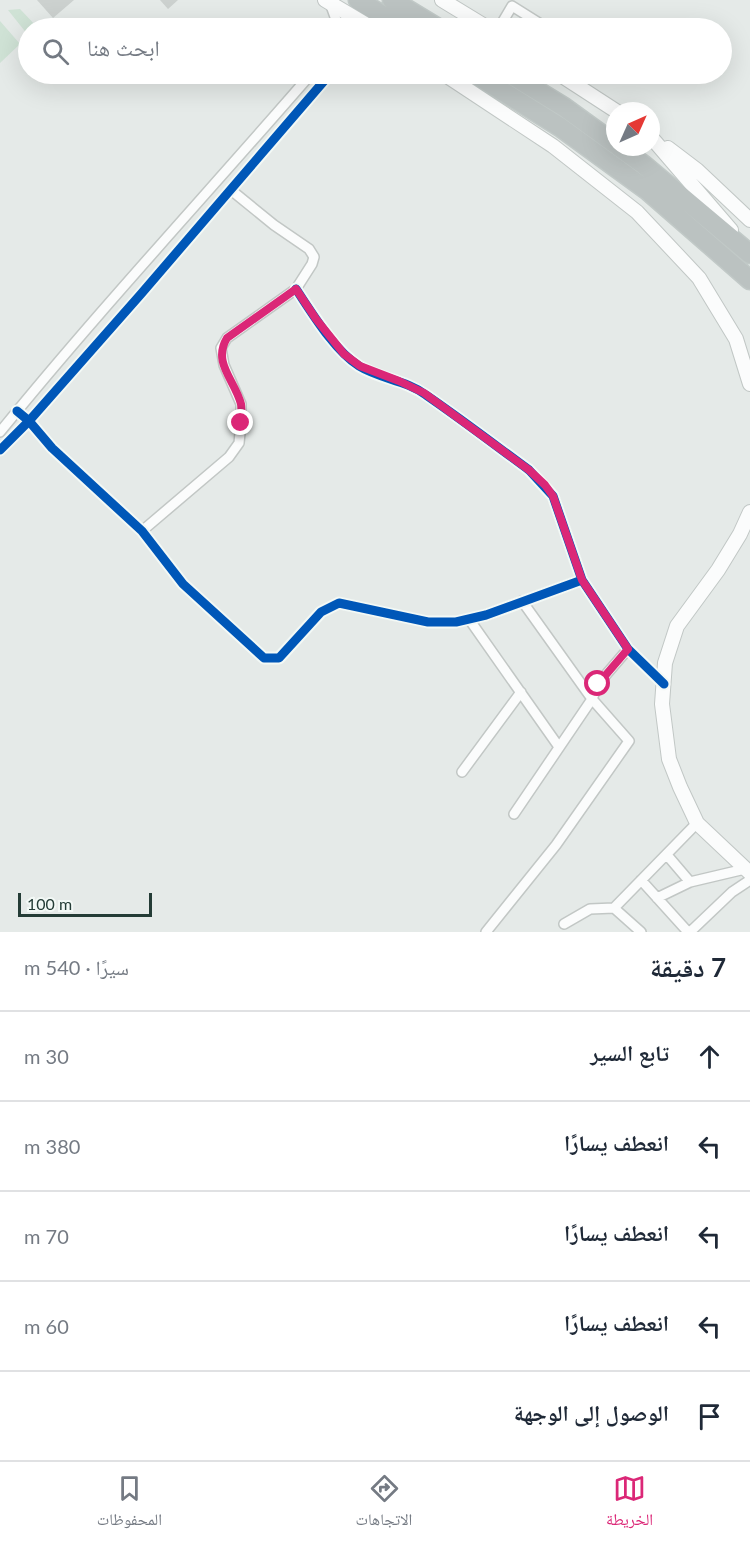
<!DOCTYPE html>
<html lang="ar">
<head>
<meta charset="utf-8">
<style>
  body { margin:0; font-family:Lato,"Noto Naskh Arabic",sans-serif; background:#f6f6f7; color:#1f2937; direction:rtl }
  .compass { position:absolute; left:606px; top:102px; width:54px; height:54px; border-radius:50%; background:#fff; box-shadow:0 6px 24px #0002; rotate:45deg }
  .scale { position:absolute; left:18px; bottom:15px; width:134px; box-sizing:border-box; padding-left:6px; border:3px solid #243c36; border-top:0; font-size:16px; line-height:21px; white-space:nowrap; color:#243c36; -webkit-text-stroke:4px #f3f9f6; paint-order:stroke }
  .stop { position:absolute; width:18px; height:18px; margin:-14px; border:4px solid #db2777; border-radius:50%; background:#fff }
  .stop.end { background:#db2777; border-color:#fff; box-shadow:0 2px 6px #0008 }
  .list { margin:0; padding:0; list-style:none }
  h2 { display:flex; justify-content:space-between; align-items:center; height:78px; margin:0; padding:0 24px; font-size:26px }
  h2 small { font-size:20px; font-weight:400; color:#747a83 }
  .list li { display:grid; grid-template-columns:39px 1fr auto; gap:18px; align-items:center; box-sizing:border-box; height:90px; padding:0 24px; border-top:2px solid #e0e1e3 }
  .list b { display:block; font-size:22px; white-space:nowrap }
  .list em { font-size:20px; font-style:normal; color:#747a83 }
  .icon { flex:none; width:33px; height:33px; fill:none; stroke:currentColor; stroke-width:2; stroke-linecap:round; stroke-linejoin:round }
  .map { position:relative; flex:none; width:750px; height:932px; overflow:hidden; direction:ltr }
  .search { position:absolute; background:#fff; box-shadow:0 6px 24px #0002; left:18px; right:18px; top:18px; height:66px; display:flex; align-items:center; gap:15px; box-sizing:border-box; padding:0 21px; border-radius:33px; color:#747a83; font-size:22px }
  .sheet { height:528px; background:#fff }
  nav { display:flex; justify-content:space-around; align-items:center; box-sizing:border-box; height:84px; border-top:2px solid #e0e1e3; background:#fff; font-size:16px; color:#747a83 }
  nav a { display:grid; justify-items:center; gap:3px }
  nav .on { color:#db2777 }
  .map>svg:first-child { display:block }
  .green { fill:#cfe2d5 }
  .building { fill:#ccd1cf }
  .lines { fill:none; stroke-linecap:round; stroke-linejoin:round }
  .street-casing { stroke:#c2c7c5; stroke-width:12 }
  .secondary-casing { stroke:#c1c7c5; stroke-width:16 }
  .highway-casing { stroke:#c1c9c7; stroke-width:21 }
  .street { stroke:#fbfcfc; stroke-width:9 }
  .secondary { stroke:#fbfcfc; stroke-width:14 }
  .highway { stroke:#bbc2c1; stroke-width:18 }
  .cycleway-casing { stroke:#f3f9f6; stroke-width:13 }
  .cycleway { stroke:#0057b8; stroke-width:9 }
  .route { stroke:#db2777; stroke-width:8 }
</style>
</head>
<body>
<div class="map">
<svg width="750" height="932" viewBox="0 0 750 932">
  <rect width="100%" height="100%" fill="#e5eae8"/>
  <path class="green" d="M20,9L37,27L28,28V35L8,10Z
    M0,21L20,44L0,63Z"/>
  <path class="building" d="M37,0H74L53,18Z
    M160,0H178L168,9Z"/>
  <g class="lines">
    <g class="street-casing">
      <path id="street" d="M330,3L339,28
        M499,28L512,6L547,28
        M580,86L584,74
        M296,289C312,313 334,350 359,366C380,379 406,380 426,395C461,419 495,445 529,470L553,496L582,580L628,649L664,684
        M17,411L29,421L52,448L142,531L183,584L264,658H279L321,612L339,603L428,622H456L486,615L582,580
        M0,432C100,309 208,193 311,74
        M0,450L29,421L141,294L330,74
        M142,531L229,457L239,443L241,423V404L224,365L221,348L227,338L296,289L312,264L314,257L309,249L274,225L231,190
        M469,619L559,747
        M462,772L521,692
        M514,814L592,699L598,684L628,649
        M641,880L688,932
        M690,882L745,869
        M657,898L690,882L667,855
        M614,908L641,932
        M564,924L590,909L614,908L697,823
        M486,932L556,845L629,741L592,699L522,601
        M690,932L732,892L750,880"/>
    </g>
    <g class="secondary-casing">
      <path id="secondary" d="M325,0L372,28
        M442,0L488,28
        M444,74L553,146L637,212L699,278L736,339L750,384
        M559,74L616,111
        M651,137L731,230
        M668,148L697,170L750,220
        M750,512L740,534L718,570L677,626L665,663L662,704L669,759L680,787L697,823L750,873"/>
    </g>
    <g class="highway-casing">
      <path id="highway" d="M358,0L403,28
        M392,0L438,28
        M475,74L560,127L648,191L750,280
        M510,74L564,107L615,144
        M619,147L644,165L750,254"/>
    </g>
    <use href="#street" class="street"/>
    <use href="#secondary" class="secondary"/>
    <use href="#highway" class="highway"/>
    <g class="cycleway-casing">
      <path id="cycleway" d="M296,289C312,313 334,350 359,366C380,379 406,380 426,395C461,419 495,445 529,470L553,496L582,580L628,649L664,684
        M17,411L29,421L52,448L142,531L183,584L264,658H279L321,612L339,603L428,622H456L486,615L582,580
        M0,450L29,421L141,294L330,74"/>
    </g>
    <use href="#cycleway" class="cycleway"/>
  </g>
  <g class="lines">
    <path class="route" d="M241,423C241,417 242,410 241,404C235,380 212,363 227,338L296,289L316,319L344,354L360,366L399,381L424,393L529,470L545,485L553,496L582,580L628,649L598,684"/>
  </g>
</svg>
<svg class="compass" viewBox="-18 -18 36 36"><path d="M0-13l5 13h-10z" fill="#e53935"/><path d="M0 13l5-13h-10z" fill="#747a83"/></svg>
<div class="scale">100 m</div>
<div class="stop" style="left:598px;top:684px"></div>
<div class="stop end" style="left:241px;top:423px"></div>
<div class="search"><svg class="icon" aria-label="search" viewBox="0 0 24 24"><circle cx="10" cy="10" r="6"/><path d="M15 15l6 6"/></svg>ابحث هنا</div>
</div>
<section class="sheet">
<h2>7 دقيقة<small>سيرًا · 540 m</small></h2>
<ul class="list">
<li><svg class="icon" aria-label="ahead" viewBox="0 0 24 24"><path d="M12 20V5M6 11l6-6 6 6"/></svg><div><b>تابع السير</b></div><em>30 m</em></li>
<li><svg class="icon" aria-label="left" viewBox="0 0 24 24"><path d="M17 20v-9H6M10 6l-5 5 5 5"/></svg><div><b>انعطف يسارًا</b></div><em>380 m</em></li>
<li><svg class="icon" aria-label="left" viewBox="0 0 24 24"><path d="M17 20v-9H6M10 6l-5 5 5 5"/></svg><div><b>انعطف يسارًا</b></div><em>70 m</em></li>
<li><svg class="icon" aria-label="left" viewBox="0 0 24 24"><path d="M17 20v-9H6M10 6l-5 5 5 5"/></svg><div><b>انعطف يسارًا</b></div><em>60 m</em></li>
<li><svg class="icon" aria-label="arrive" viewBox="0 0 24 24"><path d="M6 21V4h12l-3 4 3 4H6"/></svg><div><b>الوصول إلى الوجهة</b></div></li>
</ul>
</section>
<nav>
<a class="on"><svg class="icon" aria-label="map" viewBox="0 0 24 24"><path d="M3 6l6-2 6 2 6-2v14l-6 2-6-2-6 2zM9 4v14M15 6v14"/></svg>الخريطة</a>
<a><svg class="icon" aria-label="directions" viewBox="0 0 24 24"><path d="M12 3l9 9-9 9-9-9zM9 14v-3h6M13 9l2 2-2 2"/></svg>الاتجاهات</a>
<a><svg class="icon" aria-label="saved" viewBox="0 0 24 24"><path d="M7 4h10v16l-5-4-5 4z"/></svg>المحفوظات</a>
</nav>
</body>
</html>
